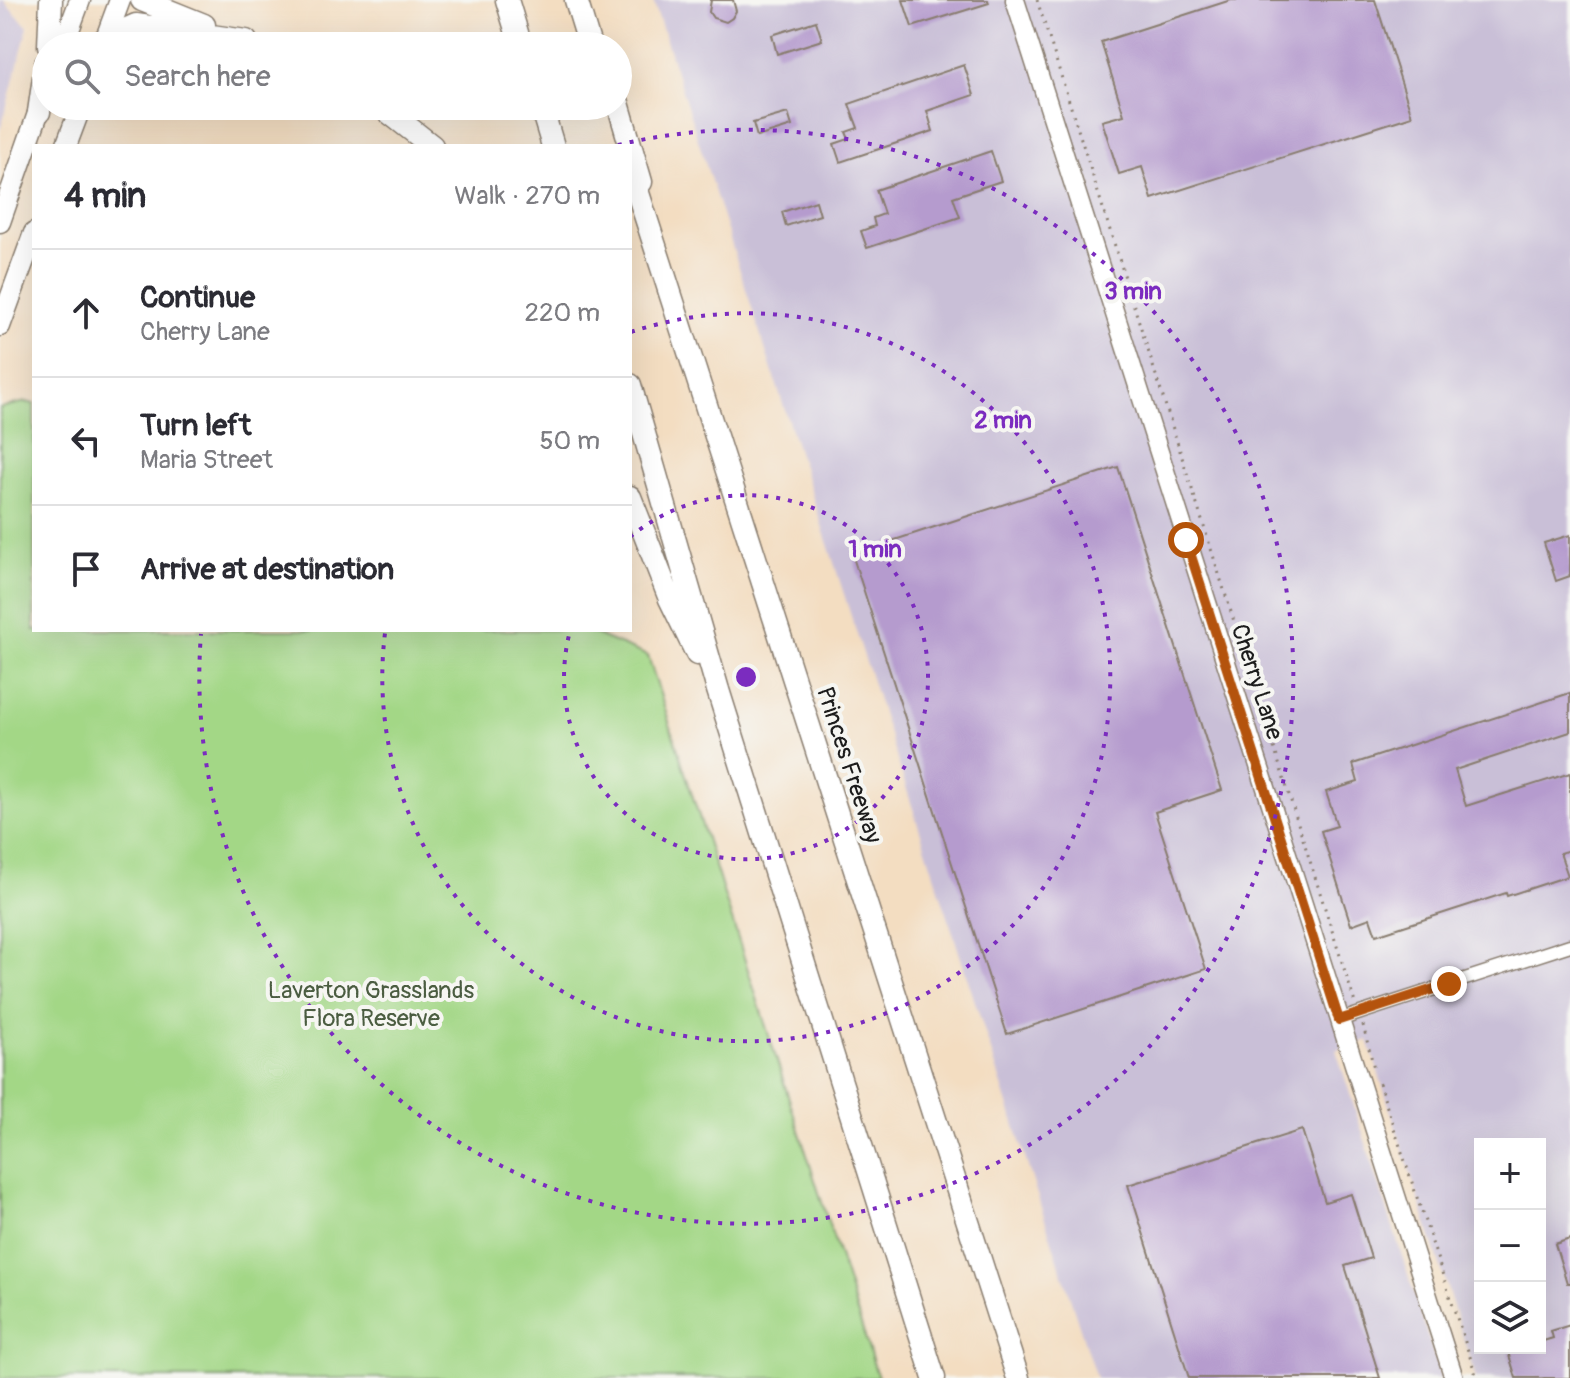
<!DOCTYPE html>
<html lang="en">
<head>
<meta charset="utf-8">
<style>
  body { margin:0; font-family:Pangolin,sans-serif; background:#f2f2f3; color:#2b2b33 }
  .controls { position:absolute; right:24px; bottom:24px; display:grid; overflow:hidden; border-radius:0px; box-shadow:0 8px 32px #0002 }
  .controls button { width:72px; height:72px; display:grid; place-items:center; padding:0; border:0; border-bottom:2px solid #e1e1e2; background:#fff; color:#2b2b33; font:40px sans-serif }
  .stop { position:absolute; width:24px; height:24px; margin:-18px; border:6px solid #b45309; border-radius:50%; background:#fff }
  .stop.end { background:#b45309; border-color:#fff; box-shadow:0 2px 8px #0008 }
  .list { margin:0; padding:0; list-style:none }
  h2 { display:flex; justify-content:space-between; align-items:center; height:104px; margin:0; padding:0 32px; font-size:34px }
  h2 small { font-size:26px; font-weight:400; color:#7c7c81 }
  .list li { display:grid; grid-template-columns:52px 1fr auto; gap:24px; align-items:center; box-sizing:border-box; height:128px; padding:0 32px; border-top:2px solid #e1e1e2 }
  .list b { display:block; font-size:30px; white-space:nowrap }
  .list p { margin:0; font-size:26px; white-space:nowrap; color:#7c7c81 }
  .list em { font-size:26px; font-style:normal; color:#7c7c81 }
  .icon { flex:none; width:44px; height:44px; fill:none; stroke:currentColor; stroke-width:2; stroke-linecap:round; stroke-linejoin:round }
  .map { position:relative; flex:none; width:1570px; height:1378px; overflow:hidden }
  .search { position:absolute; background:#fff; box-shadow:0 8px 32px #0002; left:32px; top:32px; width:600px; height:88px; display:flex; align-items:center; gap:20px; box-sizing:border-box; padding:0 28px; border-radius:44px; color:#7c7c81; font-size:30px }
  .panel { position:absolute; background:#fff; box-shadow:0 8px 32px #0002; left:32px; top:144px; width:600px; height:488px; border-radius:0px }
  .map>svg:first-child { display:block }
  .industrial { fill:#c9bfd7; fill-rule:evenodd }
  .green { fill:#a3d786; stroke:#607a51; stroke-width:2 }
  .building { fill:#b59bce }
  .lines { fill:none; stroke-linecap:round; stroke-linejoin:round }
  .street-casing { stroke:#887c6e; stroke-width:15 }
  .secondary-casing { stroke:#887c6e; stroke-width:21 }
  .primary-casing { stroke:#887c6e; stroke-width:23 }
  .highway-casing { stroke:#887c6e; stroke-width:25 }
  .path { stroke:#887c6e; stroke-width:3; stroke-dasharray:2 6; stroke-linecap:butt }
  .street { stroke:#fff; stroke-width:12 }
  .secondary { stroke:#fff; stroke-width:18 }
  .primary { stroke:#fff; stroke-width:20 }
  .highway { stroke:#fff; stroke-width:22 }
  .route { stroke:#b45309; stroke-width:10 }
  .ring { fill:none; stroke:#7b2cbf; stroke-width:4; stroke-dasharray:4 8 }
  .labels { text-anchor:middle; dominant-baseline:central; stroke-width:8; stroke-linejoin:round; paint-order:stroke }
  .street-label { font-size:24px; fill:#1c1c1c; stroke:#f6f6f2 }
  .park-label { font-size:24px; fill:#4b5d41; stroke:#f6f6f2 }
  .centre { fill:#7b2cbf; stroke:#f6f6f2; stroke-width:4 }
  .ring-label { font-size:24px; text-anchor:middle; font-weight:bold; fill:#7b2cbf; stroke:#f6f6f2; stroke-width:8; stroke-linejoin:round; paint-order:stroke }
</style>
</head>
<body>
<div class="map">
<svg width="1570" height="1378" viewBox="0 0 1570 1378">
  <rect width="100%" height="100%" fill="#f6f6f2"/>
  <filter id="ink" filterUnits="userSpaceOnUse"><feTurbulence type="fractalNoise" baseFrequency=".0125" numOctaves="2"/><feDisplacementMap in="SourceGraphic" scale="16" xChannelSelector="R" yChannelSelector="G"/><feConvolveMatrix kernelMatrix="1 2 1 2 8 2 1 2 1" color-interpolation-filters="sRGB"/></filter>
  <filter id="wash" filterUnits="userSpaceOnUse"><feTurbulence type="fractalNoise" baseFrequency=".006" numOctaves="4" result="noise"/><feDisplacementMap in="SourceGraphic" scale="32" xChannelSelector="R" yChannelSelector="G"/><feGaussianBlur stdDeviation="1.8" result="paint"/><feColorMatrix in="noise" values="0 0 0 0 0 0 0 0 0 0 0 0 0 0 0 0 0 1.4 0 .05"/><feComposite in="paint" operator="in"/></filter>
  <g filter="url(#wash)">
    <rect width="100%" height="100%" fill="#f3ddc1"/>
    <path class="industrial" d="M0,0H3L28,27L0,131Z
      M653,0H1570V1378H1476L1368,1040L1336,1050L1441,1378H1096ZM1480,1144H1540V1348H1480Z"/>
    <path class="green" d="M26,402L34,404V630H585L648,656L878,1378H0V408Z"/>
    <g id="blocks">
      <path class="building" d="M711,0H733L736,11L732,18L726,22L713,18L709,12Z
        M903,0H988L989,3L912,27Z
        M1231,0H1375L1412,116L1152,199L1142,167L1119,174L1102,121L1124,115L1101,42Z
        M816,21L822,40L777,54L772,35Z
        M964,65L974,95L927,111L933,131L840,162L834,144L849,139L846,132L858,128L849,104Z
        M788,113L792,126L757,137L753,123Z
        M991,151L1001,181L953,197L960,217L867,248L861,231L875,226L873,218L884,214L876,190Z
        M816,201L820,215L786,226L782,212Z
        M1118,467L1222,790L1155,812L1206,969L1007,1034L852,554Z
        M1570,535V576L1556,581L1544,543Z
        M1570,693V732L1455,770L1466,806L1570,773V850L1560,853L1568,876L1507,896L1506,893L1376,935L1370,918L1351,925L1321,831L1337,826L1326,792L1358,782L1353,764Z
        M1302,1130L1325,1202L1351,1194L1371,1258L1345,1266L1380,1378H1189L1128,1185Z
        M1570,1239V1283H1567L1555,1244Z
        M1570,1325V1378H1516L1508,1352L1522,1348H1540V1342L1553,1338L1551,1331Z"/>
    </g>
  </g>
  <g filter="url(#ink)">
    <use href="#blocks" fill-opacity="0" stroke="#887c6e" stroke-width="2"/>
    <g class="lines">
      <g class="street-casing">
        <path id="street" d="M1339,1020L1570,945"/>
      </g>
      <g class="secondary-casing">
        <path id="secondary" d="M1015,0L1454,1378"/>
      </g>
      <g class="primary-casing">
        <path id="primary" d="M63,46L80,0
          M103,46L120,0
          M66,146L81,106
          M0,222L43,99
          M0,326L34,233"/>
      </g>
      <g class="highway-casing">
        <path id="highway" d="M142,0L204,25
          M507,0L521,46
          M576,0L590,46
          M105,39L136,25L246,41
          M49,46L51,0
          M618,103L641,182
          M381,106L432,146
          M541,106L553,146
          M39,112L46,64
          M630,168L1018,1378
          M630,385L718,690L934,1378
          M630,497L670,599L697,654"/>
      </g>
      <path class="path" d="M1037,0L1355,1003
        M1363,1025L1374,1068
        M1379,1083L1477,1378"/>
      <use href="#street" class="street"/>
      <use href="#secondary" class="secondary"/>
      <use href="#primary" class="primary"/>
      <use href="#highway" class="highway"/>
    </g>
  </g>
  <g class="lines" filter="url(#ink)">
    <path class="route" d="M1186,540L1339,1020L1449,984"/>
  </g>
  <g class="ring">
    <path d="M630 537A182 182 0 1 1 570 631"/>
    <path d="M631 332A364 364 0 1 1 385 633"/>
    <path d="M618 145A547 547 0 1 1 201 634"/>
  </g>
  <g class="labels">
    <g class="street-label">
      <text transform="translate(1257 682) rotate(72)">Cherry Lane</text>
      <text transform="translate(849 765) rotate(72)">Princes Freeway</text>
    </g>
    <g class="park-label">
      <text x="371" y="990">Laverton Grasslands<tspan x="371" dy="28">Flora Reserve</tspan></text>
    </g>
  </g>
  <circle cx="746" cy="677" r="12" class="centre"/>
  <g class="ring-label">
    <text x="1133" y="299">3 min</text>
    <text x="1003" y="428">2 min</text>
    <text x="875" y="557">1 min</text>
  </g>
</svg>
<div class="controls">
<button>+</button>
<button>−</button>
<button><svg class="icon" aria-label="layers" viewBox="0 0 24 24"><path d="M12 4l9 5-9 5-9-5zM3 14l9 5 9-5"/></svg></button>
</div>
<div class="stop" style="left:1186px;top:540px"></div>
<div class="stop end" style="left:1449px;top:984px"></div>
<div class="search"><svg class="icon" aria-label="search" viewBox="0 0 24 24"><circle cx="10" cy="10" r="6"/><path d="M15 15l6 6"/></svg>Search here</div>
<section class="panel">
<h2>4 min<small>Walk · 270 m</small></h2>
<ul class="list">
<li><svg class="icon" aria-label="ahead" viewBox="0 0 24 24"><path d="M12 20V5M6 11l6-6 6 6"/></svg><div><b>Continue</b><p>Cherry Lane</p></div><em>220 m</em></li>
<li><svg class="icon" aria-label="left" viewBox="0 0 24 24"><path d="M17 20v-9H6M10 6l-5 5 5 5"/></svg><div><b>Turn left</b><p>Maria Street</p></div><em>50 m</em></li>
<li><svg class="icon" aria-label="arrive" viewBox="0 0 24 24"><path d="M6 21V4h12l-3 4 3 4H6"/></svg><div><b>Arrive at destination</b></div></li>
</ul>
</section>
</div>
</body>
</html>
